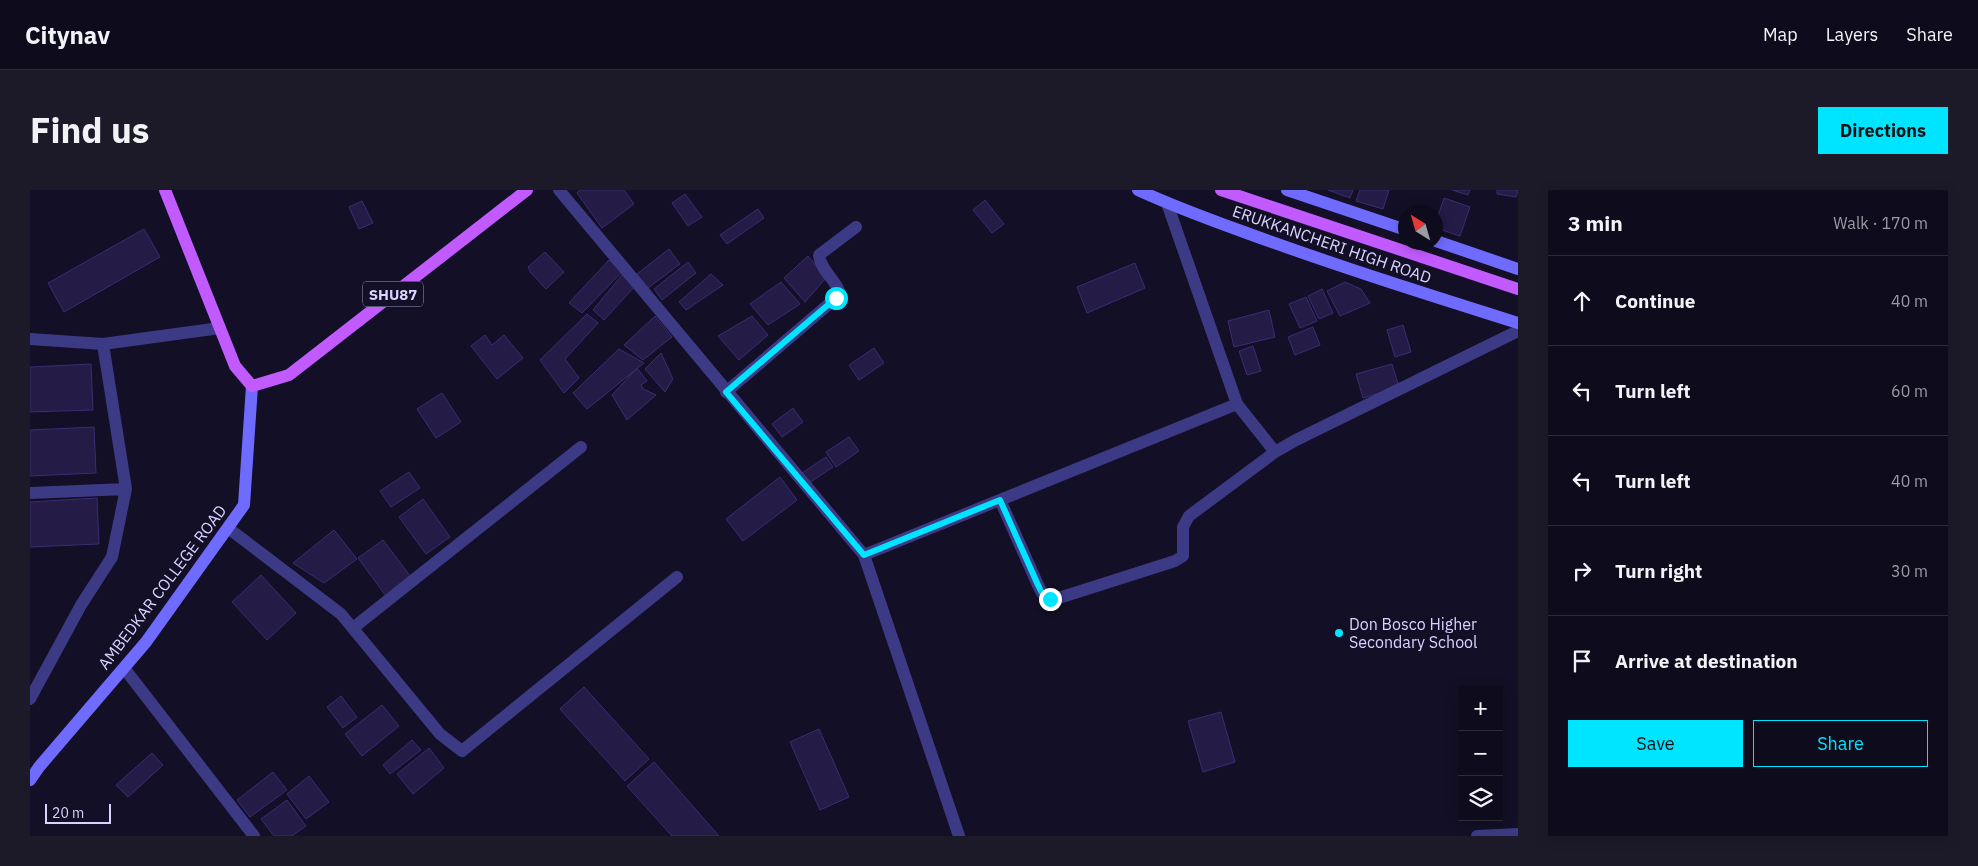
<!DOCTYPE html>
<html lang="en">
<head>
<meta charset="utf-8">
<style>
  body { margin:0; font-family:"IBM Plex Sans",sans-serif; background:#1c1929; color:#f1f3f6 }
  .controls { position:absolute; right:15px; bottom:15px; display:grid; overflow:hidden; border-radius:0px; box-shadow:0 2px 12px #0003 }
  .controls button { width:45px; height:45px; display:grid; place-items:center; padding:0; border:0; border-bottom:1px solid #2e2b3b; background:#0e0b1c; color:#f1f3f6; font:25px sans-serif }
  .compass { position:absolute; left:1368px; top:15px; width:45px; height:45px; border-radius:50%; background:#0e0b1c; box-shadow:0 2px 12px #0003; rotate:323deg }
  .scale { position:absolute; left:15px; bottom:12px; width:66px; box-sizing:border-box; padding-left:5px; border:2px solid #d9d4ff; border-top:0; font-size:14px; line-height:18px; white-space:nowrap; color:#d9d4ff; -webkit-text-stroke:4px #130f26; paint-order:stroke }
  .stop { position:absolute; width:15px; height:15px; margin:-11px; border:4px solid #00e5ff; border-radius:50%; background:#fff }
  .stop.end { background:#00e5ff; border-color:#fff; box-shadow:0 1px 5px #0008 }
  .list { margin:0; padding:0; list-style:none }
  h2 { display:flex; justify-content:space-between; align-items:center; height:65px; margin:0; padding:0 20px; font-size:21px }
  h2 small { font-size:16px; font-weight:400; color:#9b9ba3 }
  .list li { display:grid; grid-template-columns:32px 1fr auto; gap:15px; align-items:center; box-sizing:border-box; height:90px; padding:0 20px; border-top:1px solid #2e2b3b }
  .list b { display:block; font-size:19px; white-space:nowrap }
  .list em { font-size:16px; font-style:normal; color:#9b9ba3 }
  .actions { display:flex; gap:10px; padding:15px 20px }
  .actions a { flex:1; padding:11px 0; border:1px solid #00e5ff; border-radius:0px; text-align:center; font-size:18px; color:#00e5ff }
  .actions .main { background:#00e5ff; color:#111 }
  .icon { flex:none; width:28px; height:28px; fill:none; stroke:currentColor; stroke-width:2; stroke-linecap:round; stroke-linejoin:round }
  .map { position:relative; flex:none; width:1488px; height:646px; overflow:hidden; border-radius:0px }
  header { display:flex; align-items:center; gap:30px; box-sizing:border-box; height:70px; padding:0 25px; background:#0e0b1c; border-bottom:1px solid #2e2b3b }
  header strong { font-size:24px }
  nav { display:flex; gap:28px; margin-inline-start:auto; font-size:18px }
  .intro { display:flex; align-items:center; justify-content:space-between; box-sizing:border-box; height:120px; padding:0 30px }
  h1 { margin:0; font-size:35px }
  .button { padding:12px 22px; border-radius:0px; background:#00e5ff; color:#111; font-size:18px; font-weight:700 }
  main { display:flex; gap:30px; padding:0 30px }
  aside { flex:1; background:#0e0b1c; border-radius:0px; box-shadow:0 2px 12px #0003 }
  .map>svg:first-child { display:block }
  .building { fill:#241b47; stroke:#3b2d73 }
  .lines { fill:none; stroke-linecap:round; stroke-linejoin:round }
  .street { stroke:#3d3a85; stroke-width:12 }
  .secondary { stroke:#6f6bff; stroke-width:12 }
  .primary { stroke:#c25bff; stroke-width:12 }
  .route { stroke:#00e5ff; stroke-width:6 }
  .poi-dot { fill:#00e5ff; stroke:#130f26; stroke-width:2 }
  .labels { text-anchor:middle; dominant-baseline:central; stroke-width:4.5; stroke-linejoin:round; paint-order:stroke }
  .shield { fill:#130f26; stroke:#9e99be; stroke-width:1 }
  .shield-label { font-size:15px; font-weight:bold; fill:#d9d4ff }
  .street-label { font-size:16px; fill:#d9d4ff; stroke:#130f26 }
  .poi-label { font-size:16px; fill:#d9d4ff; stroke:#130f26; text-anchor:start }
</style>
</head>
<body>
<header>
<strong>Citynav</strong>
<nav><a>Map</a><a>Layers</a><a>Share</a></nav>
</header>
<div class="intro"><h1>Find us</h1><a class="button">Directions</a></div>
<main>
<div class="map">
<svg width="1488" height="646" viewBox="0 0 1488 646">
  <rect width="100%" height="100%" fill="#130f26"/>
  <path class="building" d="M550,0H594L604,14L572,38L547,3Z
    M1298,0H1323L1320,8Z
    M1330,0H1359L1353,19L1326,11Z
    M1422,0H1440L1438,5Z
    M1467,0H1488L1486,7L1467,4Z
    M655,4L672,27L658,36L642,13Z
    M1414,8L1440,17L1430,46L1406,38V32Z
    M955,10L974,34L962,43L943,20Z
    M332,11L343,33L329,39L319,17Z
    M728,19L734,28L697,54L690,45Z
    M114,39L130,67L34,122L18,93Z
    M639,59L650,74L618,98L607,84Z
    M515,62L534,82L516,99L501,83L498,77Z
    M778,66L796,88L775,112L754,88Z
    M579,70L592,82L552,123L539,113Z
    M658,72L666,83L632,110L624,99Z
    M1105,73L1115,98L1057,123L1047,97Z
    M681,84L693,95L656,120L649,112Z
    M592,85L605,96L574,130L563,120Z
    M751,92L770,114L738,135L720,114Z
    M1315,92L1331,99L1340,113L1310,126L1297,101Z
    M1292,99L1303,123L1289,129L1278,106Z
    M1276,107L1287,131L1270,138L1259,114Z
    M1239,120L1245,147L1204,157L1198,131Z
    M557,124L568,133L535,169L549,188L534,203L510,170Z
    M625,126L642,147L613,170L594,155Z
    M722,126L738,145L709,170L688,146Z
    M1373,135L1381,162L1365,167L1357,140Z
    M1283,137L1290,155L1265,165L1258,147Z
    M455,145L462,155L474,145L493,168L467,189L441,156Z
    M1223,156L1231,181L1217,185L1209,161Z
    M844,158L854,173L829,190L819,175Z
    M589,159L614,173L557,219L543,203Z
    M631,163L643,189L635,202L615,179Z
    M61,174L63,220L0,222V177Z
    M1362,174L1369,197L1333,208L1326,184Z
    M607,178L617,191L611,195L613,199L626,205L597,230L582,205Z
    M412,203L431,232L406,248L387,219Z
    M763,218L773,232L752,247L742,234Z
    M64,237L66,283L0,286V240Z
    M819,247L829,261L806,277L796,262Z
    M796,267L803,277L779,293L772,283Z
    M379,282L390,298L361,317L350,301Z
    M750,287L767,310L713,351L696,329Z
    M67,308L69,354L0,357V312Z
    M393,309L420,347L396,364L369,327Z
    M304,340L327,369L294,393L263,373Z
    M353,350L381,387L356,406L328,368Z
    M231,385L266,423L237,450L202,412Z
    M554,497L619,569L595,591L530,519Z
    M311,506L327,527L313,538L297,517Z
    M352,515L369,536L332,566L315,544Z
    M1191,522L1205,572L1173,582L1158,531Z
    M789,539L819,607L790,620L760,552Z
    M382,550L391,560L360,584L353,575Z
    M399,558L414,578L383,604L367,584Z
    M122,563L133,575L98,607L86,595Z
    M624,572L689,646H642L597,596Z
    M243,582L257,600L220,627L207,610Z
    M279,586L299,612L276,629L257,604Z
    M257,610L276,636L262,646H244L231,629Z"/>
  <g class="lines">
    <path class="street" d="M529,0L834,365L929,646
      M1137,13L1207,214L1245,262
      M0,149L73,154L190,138
      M696,202L806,108L809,101C804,88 790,79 789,65L826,37
      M0,303L96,299L73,154
      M970,310L1008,395L1012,403L1020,409L1032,407L1145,371L1153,366V337L1159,326L1245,262L1266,250L1488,141
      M198,338L311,424L410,544L432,561L647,387
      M834,365L1207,214
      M323,438L551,257
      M94,478L224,646
      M0,509L51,415L82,367L96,299
      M1447,646L1488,644"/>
    <path class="secondary" d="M1108,0C1143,16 1178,29 1214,42C1304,75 1396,104 1488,133
      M1257,0L1376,40
      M1406,51L1488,79
      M0,590L9,577L116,452L214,315L222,196"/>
    <path class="primary" d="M135,0L205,176L222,196L259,185L497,0
      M1191,0L1488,99"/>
  </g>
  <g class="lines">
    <path class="route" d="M806,108L696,202L834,365L970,310L1008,395L1012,403L1020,409"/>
  </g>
  <circle class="poi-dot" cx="1309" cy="443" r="5"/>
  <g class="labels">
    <rect class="shield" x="333" y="91.5" width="60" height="25" rx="4"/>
    <g class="shield-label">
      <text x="363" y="104">SHU87</text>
    </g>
    <g class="street-label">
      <text transform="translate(1302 54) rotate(19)">ERUKKANCHERI HIGH ROAD</text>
      <text transform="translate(132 397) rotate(-53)">AMBEDKAR COLLEGE ROAD</text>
    </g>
    <g class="poi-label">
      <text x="1319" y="434">Don Bosco Higher<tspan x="1319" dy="18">Secondary School</tspan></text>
    </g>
  </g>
</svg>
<div class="controls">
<button>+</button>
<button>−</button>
<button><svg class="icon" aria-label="layers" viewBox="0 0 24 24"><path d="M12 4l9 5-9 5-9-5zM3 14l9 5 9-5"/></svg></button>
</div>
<svg class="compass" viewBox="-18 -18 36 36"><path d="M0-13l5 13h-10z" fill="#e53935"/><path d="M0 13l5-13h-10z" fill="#9b9ba3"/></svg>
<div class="scale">20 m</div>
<div class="stop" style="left:806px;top:108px"></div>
<div class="stop end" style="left:1020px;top:409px"></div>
</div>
<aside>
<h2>3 min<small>Walk · 170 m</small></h2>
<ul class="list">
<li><svg class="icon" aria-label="ahead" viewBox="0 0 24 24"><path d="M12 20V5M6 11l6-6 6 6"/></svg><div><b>Continue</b></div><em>40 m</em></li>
<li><svg class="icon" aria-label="left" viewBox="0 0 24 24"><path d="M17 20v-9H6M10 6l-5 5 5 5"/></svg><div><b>Turn left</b></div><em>60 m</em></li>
<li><svg class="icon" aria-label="left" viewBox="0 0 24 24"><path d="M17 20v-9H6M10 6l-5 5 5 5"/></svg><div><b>Turn left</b></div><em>40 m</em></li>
<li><svg class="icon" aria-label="right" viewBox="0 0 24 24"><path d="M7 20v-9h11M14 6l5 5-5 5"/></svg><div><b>Turn right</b></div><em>30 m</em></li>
<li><svg class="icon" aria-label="arrive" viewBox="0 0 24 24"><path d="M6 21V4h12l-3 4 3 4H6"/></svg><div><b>Arrive at destination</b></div></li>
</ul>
<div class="actions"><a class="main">Save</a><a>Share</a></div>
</aside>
</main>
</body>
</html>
